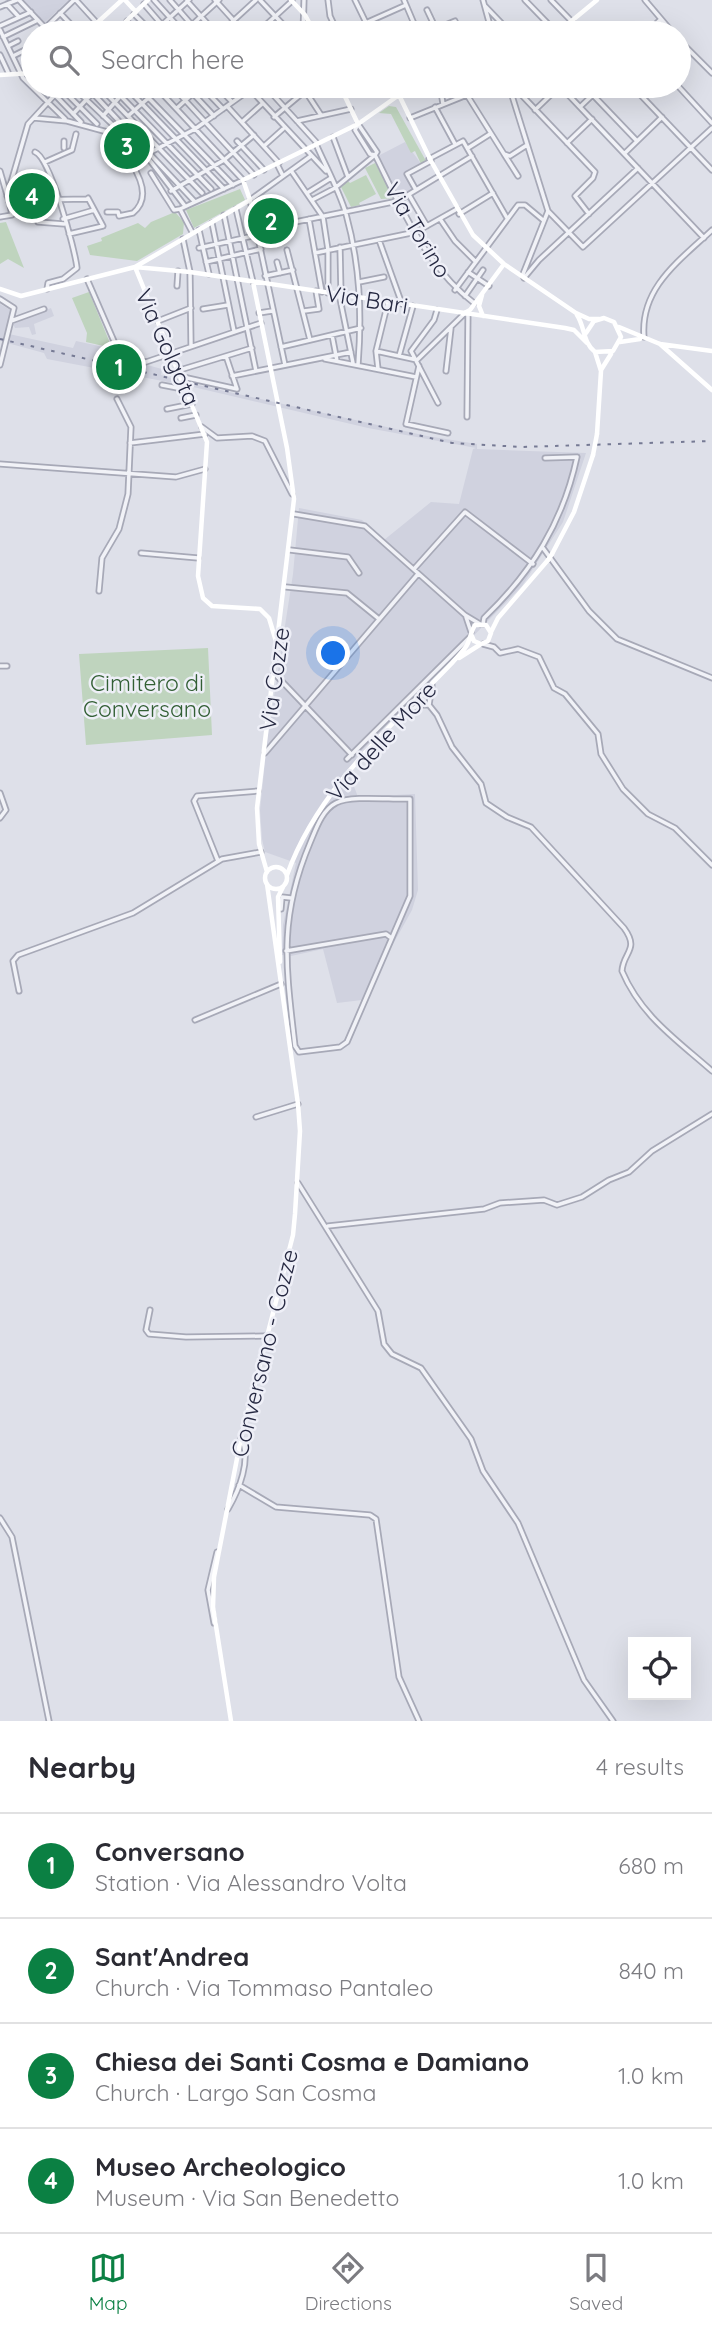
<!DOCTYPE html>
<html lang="en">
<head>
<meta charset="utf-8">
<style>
  body { margin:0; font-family:Quicksand,sans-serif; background:#f7f7f7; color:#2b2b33 }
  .controls { position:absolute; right:21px; bottom:21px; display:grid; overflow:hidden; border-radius:0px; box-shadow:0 7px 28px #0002 }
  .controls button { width:63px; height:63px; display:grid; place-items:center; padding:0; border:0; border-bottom:2px solid #e1e1e2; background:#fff; color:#2b2b33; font:35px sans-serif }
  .you { position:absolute; left:334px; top:654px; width:24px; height:24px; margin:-18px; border:5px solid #fff; border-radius:50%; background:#1a73e8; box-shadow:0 0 0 10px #1a73e833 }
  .badge { display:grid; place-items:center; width:46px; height:46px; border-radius:50%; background:#0b8043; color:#fff; font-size:23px; font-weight:700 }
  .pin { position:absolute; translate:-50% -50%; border:4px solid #fff; box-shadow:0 2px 7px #0006 }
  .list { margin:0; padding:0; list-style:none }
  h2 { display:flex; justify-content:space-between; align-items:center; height:91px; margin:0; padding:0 28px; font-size:30px }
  h2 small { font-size:23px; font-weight:400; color:#7c7c81 }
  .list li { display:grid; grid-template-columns:46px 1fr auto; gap:21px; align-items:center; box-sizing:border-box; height:105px; padding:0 28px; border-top:2px solid #e1e1e2 }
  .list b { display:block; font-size:26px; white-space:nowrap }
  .list p { margin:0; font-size:23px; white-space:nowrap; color:#7c7c81 }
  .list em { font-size:23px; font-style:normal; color:#7c7c81 }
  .icon { flex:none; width:38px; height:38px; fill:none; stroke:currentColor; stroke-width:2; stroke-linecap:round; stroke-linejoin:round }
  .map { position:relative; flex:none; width:712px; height:1721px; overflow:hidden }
  .search { position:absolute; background:#fff; box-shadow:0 7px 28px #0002; left:21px; right:21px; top:21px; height:77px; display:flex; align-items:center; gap:18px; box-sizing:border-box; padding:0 24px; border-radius:38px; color:#7c7c81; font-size:26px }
  .sheet { height:511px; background:#fff }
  nav { display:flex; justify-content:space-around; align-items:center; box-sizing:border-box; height:98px; border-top:2px solid #e1e1e2; background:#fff; font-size:19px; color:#7c7c81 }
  nav a { display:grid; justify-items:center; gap:4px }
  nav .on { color:#0b8043 }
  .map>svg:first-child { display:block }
  .built { fill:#d0d2df }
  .green { fill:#bfd4be }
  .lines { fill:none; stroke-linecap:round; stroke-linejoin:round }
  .street-casing { stroke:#a7a9b7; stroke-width:7 }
  .street { stroke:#f1f2f7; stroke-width:3.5 }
  .secondary { stroke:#fff; stroke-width:4.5 }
  .rail { stroke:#767a94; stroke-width:2; stroke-dasharray:3.5 7; stroke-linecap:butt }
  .secondary-bridge { stroke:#fff; stroke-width:4.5 }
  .labels { text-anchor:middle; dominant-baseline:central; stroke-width:5; stroke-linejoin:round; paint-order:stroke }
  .street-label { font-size:23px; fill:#262942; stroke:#eeeff7 }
  .park-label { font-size:23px; fill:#325f34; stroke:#eeeff7 }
</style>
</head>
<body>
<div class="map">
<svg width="712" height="1721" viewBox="0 0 712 1721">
  <rect width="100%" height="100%" fill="#dee0e9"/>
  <path class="built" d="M23,0H69L44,23Z
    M405,142L422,165L405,173L414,190L399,197L378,156Z
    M0,304L12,311L3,337L7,338L9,334L73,348L76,341L99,346L112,349L113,356L162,369L161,375L180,381L427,436L477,444V449L586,453L563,522L522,586L357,756L350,776L358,797L415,794L418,890L412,910L362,1000L337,1003L323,949L291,956L282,955L283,925L296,863L265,852L262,839L260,810L267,742L293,574L299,508L362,520L384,540L431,502L459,504L473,449L476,448L368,428L189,386L47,359L44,353L0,341Z
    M51,308L54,316L34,324L36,334L32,335L29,327L15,328L13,324Z"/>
  <path class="green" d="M389,106L396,107L426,161L421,164L415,151L411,153L391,114L379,113Z
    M375,163L394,198L381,199L365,168Z
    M366,175L376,194L359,203L360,205L351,207L341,187L348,181L350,183Z
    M240,189L245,200L194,228L186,210Z
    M175,212L184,222L183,234L137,261L90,255L87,246L102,241L101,238L138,223L145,228L151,222Z
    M6,222L24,268L8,259L0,264V223Z
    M89,292L112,348L86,342L87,333L72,298Z
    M208,648L212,735L86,745L79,654Z"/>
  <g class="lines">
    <g class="street-casing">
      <path id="street" d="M19,0L50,33
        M76,0L97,23
        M154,0L184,33
        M170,0L199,33
        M215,0L245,33
        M260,0L291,33
        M328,0L330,16L338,33
        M355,0L371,33
        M404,0L418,33
        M483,0L492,33
        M525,0L557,33
        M551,0L583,33
        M645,0L673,33
        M187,1L216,33
        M7,4L19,17
        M144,4L169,33
        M485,6L511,33
        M0,7L17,0
        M60,13L79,33
        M134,14L153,33
        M127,21L138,33
        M0,26L31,12
        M45,28L74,0
        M0,30L23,78L65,119
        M97,33L98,32
        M153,33L189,0
        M183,33L219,0
        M220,33L256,0
        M257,33L292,1
        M303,33L304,0
        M343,33L406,5
        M427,33L436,29L427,10
        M438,33L436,29L455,21L460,33
        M646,33L660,20
        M3,37L38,20
        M679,40L712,73
        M8,46L18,41
        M0,55L8,72
        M13,56L27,49
        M72,86L115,127
        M86,86L195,202
        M99,86L202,193
        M111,86L211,189
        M125,86L224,189
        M137,86L233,185
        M155,86L243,180L180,209
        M172,86L254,175
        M186,86L214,116
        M201,86L223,109
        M217,86L232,102
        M233,86L242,95
        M247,86L326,171
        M265,86L317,143
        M302,86L321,115
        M395,86L399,95
        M440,86L443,104
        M509,86L548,211L523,274L524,278
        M513,86L595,172L593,178L575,196L589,214
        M560,86L704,238
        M632,86L712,170
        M678,86L712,123
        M61,88L97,124
        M55,95L81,122
        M467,95L504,154L510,156L527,145
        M593,95L637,141
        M227,106L279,163
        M581,106L602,86
        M435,107L455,144
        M177,108L201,86
        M535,110L560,86
        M73,114L99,86
        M103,116L129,86
        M128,116L162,86
        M274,117L311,86
        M34,118L67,121L122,136L124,140L119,149C134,164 155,195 133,213L119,216L118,212H107
        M410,118L489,86
        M297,121L351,109
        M242,122L262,104
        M358,124L377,152L375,155C401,207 426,267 474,303
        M358,124L355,130L370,154L375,155
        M333,137L348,177
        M64,141V148
        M237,141L264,170
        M567,143L592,119
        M316,144C326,167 339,190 346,214C360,265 362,313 358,365
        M264,146L283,129
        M468,148L490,134
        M35,152C50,157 75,249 77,268L63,279L48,283L47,289
        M149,153L195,129L255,86
        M625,153L662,117
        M504,154L518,176
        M148,158L185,206
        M429,159L463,141L507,218
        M45,162L72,150L76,134
        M277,164L283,176
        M0,171L9,202
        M292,172L323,217L328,250V293
        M151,173L174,210L180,209
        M416,190L407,174L431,161
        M171,191L224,160L254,135
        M307,193L331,178
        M409,195L427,226
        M7,196L28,124L63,86
        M30,200L88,199
        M312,200L335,188L375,155
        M180,209L192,232
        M236,209L253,282
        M548,211L583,247L712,128
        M459,214L493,193
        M224,215L256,371
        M0,217L12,215L10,206
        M38,218V222L64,224
        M63,219L94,210
        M309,219L322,292
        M440,219L455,241L475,261
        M212,223L234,331
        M199,230L209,274
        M256,230L398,201L472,156
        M69,234L103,226L88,198
        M183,239L190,272L191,345
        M379,240L402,304
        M340,247L341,294
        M199,248L257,235
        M287,250L310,340
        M315,253L416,232L457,209
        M206,262L261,249
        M277,262L280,273
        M468,272L489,286
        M265,276L293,270
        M524,278L539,260L638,168
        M87,279L120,355L146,362L261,323
        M359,282L384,277
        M177,286L178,271
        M455,290L518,205H525L543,220
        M339,294L353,363
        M465,296L483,270
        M0,299L14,308L0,365
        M203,309L228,305
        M437,310L434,320L411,351L438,403
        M304,311L319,309L316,291
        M259,313L272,311
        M11,321L44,309
        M158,321L191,308
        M332,335L337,361
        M644,337C640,288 679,261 712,230
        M281,347L361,328
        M376,351L417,360
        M226,356L237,389
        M399,356L413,306
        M325,359L416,377
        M417,360L463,315
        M285,365L250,200L311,156
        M419,366L406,424L448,433
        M378,369L376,351L388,302
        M180,370L252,348
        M446,371L451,328
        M232,376L351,352
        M183,377L237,389
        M162,385L188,390
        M167,409L192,404
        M467,417L468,314
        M181,418L196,415
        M202,427L217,438L252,436L265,441L292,494
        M130,443L205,434
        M0,464L176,477L205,469
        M294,514L365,526L465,615L480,624
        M543,548L589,611L617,639L712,678
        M290,550L348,557L359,573
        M141,553L198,558
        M414,569L465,512L533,564
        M286,587L347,593L379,619
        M99,591L102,558L119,529L128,494L131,427L117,399
        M466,617L471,632
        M483,624L484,618C532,572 563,522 577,457L545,458
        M483,644L494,647L500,653L518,649L539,657L554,688L565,694L598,734L601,754L623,789L648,814L675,828L712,865
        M0,666H7
        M274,673L352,755
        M429,705L437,715L452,747L481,784L486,803L507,817L531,827L624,928C640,950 623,952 622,971C641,1016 677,1040 712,1071
        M404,713L420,705H429L432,685
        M265,753L418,574
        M347,759L470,637
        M0,793L6,810L0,818
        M410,799V896L347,1042L340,1047L299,1052L295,1046C286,967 278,919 310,843C316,829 322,810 336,803C351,795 392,800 410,799Z
        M218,861L194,801L197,796L258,791
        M281,909L282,897L291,898
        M286,951L386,934L390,937
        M19,991L13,961L18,955L133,913L222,859L261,852
        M195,1020L281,984
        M256,1117L298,1104
        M298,1183L378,1311L384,1344L392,1354L421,1368L471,1439L483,1471L518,1523L584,1680L613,1721
        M328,1226L484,1209L500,1203L544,1200L557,1205L582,1197L609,1180L629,1172L652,1151L712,1114
        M150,1310L146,1330L149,1334L186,1337L265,1336
        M239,1485L276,1507L370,1515L376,1519L399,1677L419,1721
        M228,1509C239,1490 252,1459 241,1438
        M0,1518L12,1537L49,1721
        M214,1623L208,1590L217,1552"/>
    </g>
    <use href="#street" class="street"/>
    <path class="secondary" d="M125,0L136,12
      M291,0L305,15L315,33
      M97,23L107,33
      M86,33L122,0
      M114,33L148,0
      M557,33L597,0
      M0,75L33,73
      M340,86L358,124
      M399,95L431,161L473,235L504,264L576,313L589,319H599
      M253,282L287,448L294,499L257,808L259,844L267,872
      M0,289L21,296L135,267L190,272L565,328L574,330L587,343
      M482,295L479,306L483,316
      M463,314L470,310L504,264
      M577,315C585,327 583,343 595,352L613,351L621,337L614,322L604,318L594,321L586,333
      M619,327L660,344L712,351
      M620,342L640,339
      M660,344L712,390
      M595,352L601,371L597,434
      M601,370L611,354
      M552,554L574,512L593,455
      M491,632L498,618L548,560
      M278,648L269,618L260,609L212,606L203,598L198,576L207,442L135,267L250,200L243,180L358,124L399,95L426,86
      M459,658L481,644
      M265 878a11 11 0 1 1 22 0a11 11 0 1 1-22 0Z
      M287,875C318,788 390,728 452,663C457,657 465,650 468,643C471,636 471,631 475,625H486L491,633L488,641L481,644L474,641L471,634
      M280,962L278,897L283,887
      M231,1721L213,1607L214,1577L241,1438L293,1235L295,1214L300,1131L298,1104L267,884"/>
    <path class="rail" d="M0,339L452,443L522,447L712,441"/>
    <path class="secondary-bridge" d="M593,455L597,434
      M548,560L552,554"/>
  </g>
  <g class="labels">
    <g class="street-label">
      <text transform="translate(418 230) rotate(59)">Via Torino</text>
      <text transform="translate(367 299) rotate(9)">Via Bari</text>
      <text transform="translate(168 347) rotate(66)">Via Golgota</text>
      <text transform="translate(274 679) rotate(-82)">Via Cozze</text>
      <text transform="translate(381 741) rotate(-48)">Via delle More</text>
      <text transform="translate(264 1353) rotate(-76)">Conversano - Cozze</text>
    </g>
    <g class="park-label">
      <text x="147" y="682">Cimitero di<tspan x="147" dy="26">Conversano</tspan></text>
    </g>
  </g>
</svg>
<div class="controls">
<button><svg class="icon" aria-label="locate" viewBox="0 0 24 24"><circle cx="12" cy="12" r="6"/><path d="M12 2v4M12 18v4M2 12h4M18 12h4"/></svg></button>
</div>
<div class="you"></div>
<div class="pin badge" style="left:119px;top:367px">1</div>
<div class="pin badge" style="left:271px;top:221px">2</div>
<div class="pin badge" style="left:127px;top:146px">3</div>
<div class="pin badge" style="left:32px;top:196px">4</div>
<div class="search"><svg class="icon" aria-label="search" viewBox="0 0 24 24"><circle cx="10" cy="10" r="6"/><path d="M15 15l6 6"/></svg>Search here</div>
</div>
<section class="sheet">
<h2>Nearby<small>4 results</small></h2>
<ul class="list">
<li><span class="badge">1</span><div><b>Conversano</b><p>Station · Via Alessandro Volta</p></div><em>680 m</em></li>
<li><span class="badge">2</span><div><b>Sant'Andrea</b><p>Church · Via Tommaso Pantaleo</p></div><em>840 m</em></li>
<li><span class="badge">3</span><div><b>Chiesa dei Santi Cosma e Damiano</b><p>Church · Largo San Cosma</p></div><em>1.0 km</em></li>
<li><span class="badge">4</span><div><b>Museo Archeologico</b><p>Museum · Via San Benedetto</p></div><em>1.0 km</em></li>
</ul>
</section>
<nav>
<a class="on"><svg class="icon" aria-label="map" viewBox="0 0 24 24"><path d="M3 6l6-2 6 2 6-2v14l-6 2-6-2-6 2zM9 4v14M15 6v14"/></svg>Map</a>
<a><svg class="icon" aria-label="directions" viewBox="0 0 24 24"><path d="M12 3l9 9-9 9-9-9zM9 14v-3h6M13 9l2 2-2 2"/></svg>Directions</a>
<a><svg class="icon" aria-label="saved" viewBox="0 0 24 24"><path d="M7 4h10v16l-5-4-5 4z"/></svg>Saved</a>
</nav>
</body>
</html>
